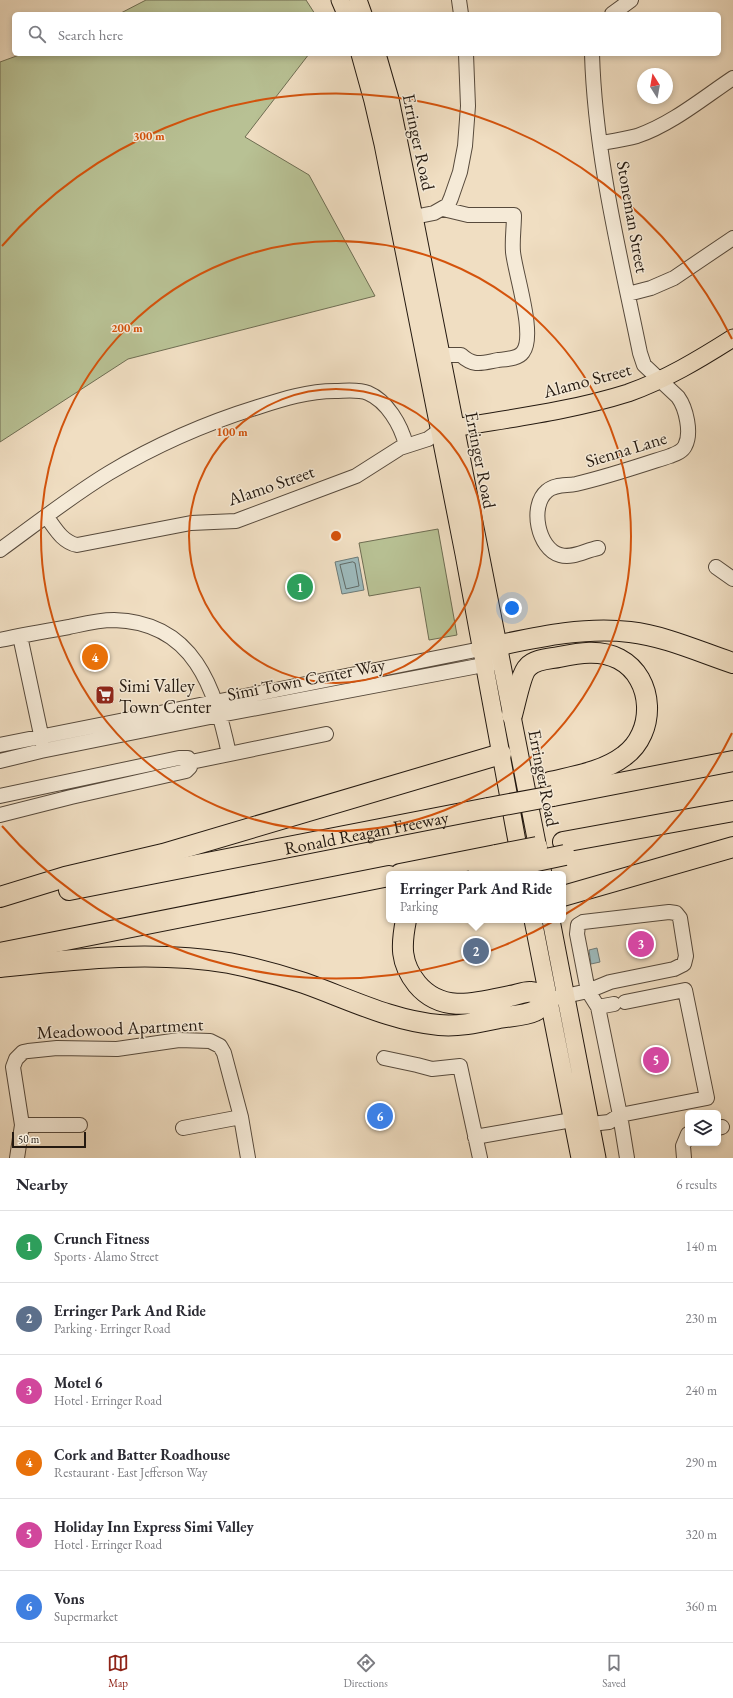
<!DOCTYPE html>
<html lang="en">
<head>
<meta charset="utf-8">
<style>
  body { margin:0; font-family:"EB Garamond",serif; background:#f7f7f7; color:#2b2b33 }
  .controls { position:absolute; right:12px; bottom:12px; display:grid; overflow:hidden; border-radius:6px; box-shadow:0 2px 6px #0003 }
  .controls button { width:36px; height:36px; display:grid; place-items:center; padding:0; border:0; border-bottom:1px solid #e1e1e2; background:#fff; color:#2b2b33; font:20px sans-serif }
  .compass { position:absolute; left:637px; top:68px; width:36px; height:36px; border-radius:50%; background:#fff; box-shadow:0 2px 6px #0003; rotate:349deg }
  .scale { position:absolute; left:12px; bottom:10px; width:74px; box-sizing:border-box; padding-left:4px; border:2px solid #241910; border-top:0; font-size:11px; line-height:14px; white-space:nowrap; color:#241910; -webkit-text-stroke:3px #f5ead7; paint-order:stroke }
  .you { position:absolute; left:512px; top:608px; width:14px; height:14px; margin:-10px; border:3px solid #fff; border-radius:50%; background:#1a73e8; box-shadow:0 0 0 6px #1a73e833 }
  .badge { display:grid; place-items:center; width:26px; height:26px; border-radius:50%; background:#8f2418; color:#fff; font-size:13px; font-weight:700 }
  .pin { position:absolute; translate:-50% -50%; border:2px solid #fff; box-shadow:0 1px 4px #0006 }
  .popup { position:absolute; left:386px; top:871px; width:180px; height:52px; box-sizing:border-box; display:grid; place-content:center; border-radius:6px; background:#fff; filter:drop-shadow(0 1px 3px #0005); font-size:13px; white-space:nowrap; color:#7c7c81 }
  .popup b { font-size:15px; color:#2b2b33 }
  .popup::after { content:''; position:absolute; left:50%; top:100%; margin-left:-8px; border:8px solid transparent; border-top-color:#fff }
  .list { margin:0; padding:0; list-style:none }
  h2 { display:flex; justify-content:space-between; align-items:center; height:52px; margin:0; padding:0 16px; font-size:17px }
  h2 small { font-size:13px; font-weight:400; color:#7c7c81 }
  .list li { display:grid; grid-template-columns:26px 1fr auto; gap:12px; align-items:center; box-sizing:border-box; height:72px; padding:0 16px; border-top:1px solid #e1e1e2 }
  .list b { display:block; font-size:15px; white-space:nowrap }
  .list p { margin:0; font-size:13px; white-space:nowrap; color:#7c7c81 }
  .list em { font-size:13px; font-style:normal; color:#7c7c81 }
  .icon { flex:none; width:22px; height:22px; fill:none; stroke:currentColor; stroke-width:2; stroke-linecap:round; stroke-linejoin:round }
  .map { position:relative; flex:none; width:733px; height:1158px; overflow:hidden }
  .search { position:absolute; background:#fff; box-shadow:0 2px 6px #0003; left:12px; right:12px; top:12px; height:44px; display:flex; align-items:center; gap:10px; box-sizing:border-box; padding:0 14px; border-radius:6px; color:#7c7c81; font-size:15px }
  .sheet { height:484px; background:#fff }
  nav { display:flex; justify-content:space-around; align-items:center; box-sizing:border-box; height:56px; border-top:1px solid #e1e1e2; background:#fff; font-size:11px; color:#7c7c81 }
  nav a { display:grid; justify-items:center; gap:2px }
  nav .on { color:#8f2418 }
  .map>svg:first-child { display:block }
  .green { fill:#b8c194; stroke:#6e6d52 }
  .water { fill:#9dbabc; stroke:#6d7a77 }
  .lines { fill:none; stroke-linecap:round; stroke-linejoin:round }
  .shore { stroke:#606a66; stroke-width:1 }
  .minor-casing { stroke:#574a3c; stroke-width:16 }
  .major-casing { stroke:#241910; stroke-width:19 }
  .highway-casing { stroke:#241910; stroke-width:22 }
  .minor { stroke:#f5ead7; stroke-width:14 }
  .major { stroke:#f0dec2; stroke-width:17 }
  .highway { stroke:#f0dec2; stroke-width:20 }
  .highway-bridge-casing { stroke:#241910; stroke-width:22; stroke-linecap:butt }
  .highway-bridge { stroke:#f0dec2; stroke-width:20 }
  .ring { fill:none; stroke:#d4530c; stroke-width:2 }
  .labels { text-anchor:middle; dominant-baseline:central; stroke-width:3; stroke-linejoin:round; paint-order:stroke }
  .street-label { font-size:18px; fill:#241910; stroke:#f5ead7 }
  .poi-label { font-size:18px; fill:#241910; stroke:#f5ead7; text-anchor:start }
  .centre { fill:#d4530c; stroke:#f5ead7; stroke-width:2 }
  .ring-label { font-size:12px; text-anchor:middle; font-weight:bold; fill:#d4530c; stroke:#f5ead7; stroke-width:3; stroke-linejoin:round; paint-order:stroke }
</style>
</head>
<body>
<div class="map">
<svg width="733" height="1158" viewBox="0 0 733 1158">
  <rect width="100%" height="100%" fill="#f0dec2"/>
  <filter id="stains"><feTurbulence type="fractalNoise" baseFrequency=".005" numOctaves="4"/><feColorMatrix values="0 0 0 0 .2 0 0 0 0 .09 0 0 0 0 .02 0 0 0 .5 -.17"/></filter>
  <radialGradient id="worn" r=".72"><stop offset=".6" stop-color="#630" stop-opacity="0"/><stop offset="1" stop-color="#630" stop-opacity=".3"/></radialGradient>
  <path class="green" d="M146,0H306L315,14H119Z
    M22,54H309L245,137L309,175L375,296L128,359L0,442V62Z
    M438,529L457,635L429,640L420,587L369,596L359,543Z"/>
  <path class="water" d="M358,557L364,590L342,594L335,562Z
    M597,948L600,962L591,964L589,950Z
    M656,1050L658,1056L655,1058L656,1066L651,1069L646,1065L645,1053Z"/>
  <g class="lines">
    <path class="shore" d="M353,562L355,563L359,586L346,589L340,565Z"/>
    <g class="minor-casing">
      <path id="minor" d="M459,0L461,14
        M612,14L631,0
        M592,54C595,155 620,255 640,353L644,365L678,397C686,408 692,433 685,446C682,452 675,454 670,456C639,466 607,477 576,484C566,486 555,484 547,491C529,506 538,549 560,555C573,559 586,550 598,548
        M601,143C613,141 626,139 637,136C672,124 703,98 733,78
        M404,219L434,213L448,205L451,198L460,172L465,146L468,106L466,54
        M628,294L651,288L674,278L733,238
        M440,355H461C474,367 482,363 498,360C507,359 518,359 523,352C536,335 515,273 513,252C512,240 514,227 514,215H468L443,209
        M46,516C55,528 62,542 77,545L191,523L236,521L356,476L400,448L428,439L439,431
        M0,550C36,524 71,496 109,473C156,445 206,423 258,407C283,399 308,391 335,391C345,391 358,389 368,393C387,401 401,425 406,445
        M716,567L733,579
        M20,636L43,744
        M0,640C23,635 46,631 69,627C83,624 98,620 114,620C194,622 215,688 229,754
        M0,745L481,649
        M0,761L41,751L220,715L494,663
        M191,762L326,734
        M0,796L179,758H188L191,762
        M0,815L71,797L186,771L190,767L191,762
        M556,998L588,991L610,982L674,969L684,964L686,956L680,918L676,913L669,912L583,922L578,925L577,934L588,991L598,1007L620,1115L707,1098L685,990L625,1002
        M598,1007L614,1004
        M384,1058L417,1065L432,1069L460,1066L480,1158
        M22,1125H80
        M183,1128L241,1117
        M718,1128L722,1127
        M475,1137L572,1120L591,1124L609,1122L620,1115L627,1158
        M17,1158L22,1125L13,1067L16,1059L23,1052L28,1051L57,1048L117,1049L179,1040L210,1041L220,1046L224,1053L241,1117L248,1158
        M684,1158L683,1146L688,1134"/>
    </g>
    <g class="major-casing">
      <path id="major" d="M340,0L346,14
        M358,0L363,14
        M360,54L373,101L383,144L464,554L523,874
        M377,54L390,99L414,217L543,874
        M443,430C504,419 568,412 628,393C665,380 700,359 733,338
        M533,920L580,1158
        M551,920L597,1158"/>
    </g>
    <g class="highway-casing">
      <g id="highway">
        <path d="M481,649C530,639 580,626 630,632C665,636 700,652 733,663"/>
        <path d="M512,715C515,705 521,673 528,667C535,659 550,659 559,657C579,653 600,649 619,659C655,678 656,733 624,756C603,772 575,776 550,782"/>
        <path d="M553,796L733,761"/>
        <path d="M563,842L733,811"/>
        <path d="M400,874L496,855"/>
        <path d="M478,874L498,869"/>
        <path id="s1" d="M69,890L488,808"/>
        <path d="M563,896L733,847"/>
        <path d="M0,897L65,877L163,854L501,754"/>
        <path d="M0,953L389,876"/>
        <path d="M0,967C76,959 153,950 229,963C254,968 280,975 304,983C349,999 392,1021 439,1025C459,1027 480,1022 499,1018C510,1016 525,1016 535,1011C540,1009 544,1003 548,999C544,997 537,992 531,992C525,991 517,995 510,996C477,1003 442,1014 417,984C400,963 401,945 406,920"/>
      </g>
    </g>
    <use href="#minor" class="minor"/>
    <use href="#major" class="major"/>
    <use href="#highway" class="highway"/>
    <g class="highway-bridge-casing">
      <path id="highway-bridge" d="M488,808L553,796
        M496,855L537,847
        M498,869L565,855"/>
    </g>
    <use href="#highway-bridge" class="highway-bridge"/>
  </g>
  <g class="ring">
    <circle cx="336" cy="536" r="147"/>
    <circle cx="336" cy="536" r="295"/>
    <path d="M732 733A442 442 0 0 1 2 826M2 246A442 442 0 0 1 732 339"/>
  </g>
  <defs>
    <g id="supermarket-square" transform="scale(1)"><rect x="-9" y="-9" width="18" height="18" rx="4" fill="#8f2418" stroke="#f5ead7"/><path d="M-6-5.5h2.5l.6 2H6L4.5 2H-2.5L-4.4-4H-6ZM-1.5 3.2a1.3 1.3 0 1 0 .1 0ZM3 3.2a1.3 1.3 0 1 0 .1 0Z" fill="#fff"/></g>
  </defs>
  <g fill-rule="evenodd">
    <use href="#supermarket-square" x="105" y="695"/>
  </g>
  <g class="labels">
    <g class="street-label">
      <text transform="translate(419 142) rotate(78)">Erringer Road</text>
      <text transform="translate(633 217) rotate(80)">Stoneman Street</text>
      <text transform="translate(587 380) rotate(-15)">Alamo Street</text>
      <text transform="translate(626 449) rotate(-17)">Sienna Lane</text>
      <text transform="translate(481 460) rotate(79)">Erringer Road</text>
      <text transform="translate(271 485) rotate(-19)">Alamo Street</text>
      <text transform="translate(306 679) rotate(-11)">Simi Town Center Way</text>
      <text transform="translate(544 778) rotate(79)">Erringer Road</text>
      <text stroke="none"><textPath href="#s1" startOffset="303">Ronald Reagan Freeway</textPath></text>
      <text transform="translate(120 1028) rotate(-3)">Meadowood Apartment</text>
    </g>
    <g class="poi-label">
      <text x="119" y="685">Simi Valley<tspan x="119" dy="21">Town Center</tspan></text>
    </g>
  </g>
  <circle cx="336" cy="536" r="6" class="centre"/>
  <g class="ring-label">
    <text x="149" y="140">300 m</text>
    <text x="127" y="332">200 m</text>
    <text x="232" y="436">100 m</text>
  </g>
  <rect width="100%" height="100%" filter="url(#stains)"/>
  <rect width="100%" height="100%" fill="url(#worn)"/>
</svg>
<div class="controls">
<button><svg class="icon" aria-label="layers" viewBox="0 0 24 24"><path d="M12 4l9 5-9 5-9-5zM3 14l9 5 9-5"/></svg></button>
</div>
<svg class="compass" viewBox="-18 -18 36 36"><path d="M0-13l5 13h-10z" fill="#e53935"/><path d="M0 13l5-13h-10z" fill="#7c7c81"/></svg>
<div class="scale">50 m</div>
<div class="you"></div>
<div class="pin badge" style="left:300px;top:587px;background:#2e9e5b">1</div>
<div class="pin badge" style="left:476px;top:951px;background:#5c6f8a">2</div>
<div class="popup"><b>Erringer Park And Ride</b>Parking</div>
<div class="pin badge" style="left:641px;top:944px;background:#d1479c">3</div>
<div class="pin badge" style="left:95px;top:657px;background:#e8710a">4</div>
<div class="pin badge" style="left:656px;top:1060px;background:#d1479c">5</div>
<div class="pin badge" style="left:380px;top:1116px;background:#3f7fe0">6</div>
<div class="search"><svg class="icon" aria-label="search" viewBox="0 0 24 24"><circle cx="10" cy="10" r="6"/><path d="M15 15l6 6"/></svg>Search here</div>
</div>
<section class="sheet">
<h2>Nearby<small>6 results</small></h2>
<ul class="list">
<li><span class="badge" style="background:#2e9e5b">1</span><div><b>Crunch Fitness</b><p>Sports · Alamo Street</p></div><em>140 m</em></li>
<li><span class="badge" style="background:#5c6f8a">2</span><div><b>Erringer Park And Ride</b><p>Parking · Erringer Road</p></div><em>230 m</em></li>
<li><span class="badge" style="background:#d1479c">3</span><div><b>Motel 6</b><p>Hotel · Erringer Road</p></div><em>240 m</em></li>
<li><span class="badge" style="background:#e8710a">4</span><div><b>Cork and Batter Roadhouse</b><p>Restaurant · East Jefferson Way</p></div><em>290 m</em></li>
<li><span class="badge" style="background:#d1479c">5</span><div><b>Holiday Inn Express Simi Valley</b><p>Hotel · Erringer Road</p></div><em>320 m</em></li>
<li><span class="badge" style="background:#3f7fe0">6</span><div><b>Vons</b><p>Supermarket</p></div><em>360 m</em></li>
</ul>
</section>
<nav>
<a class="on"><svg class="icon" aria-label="map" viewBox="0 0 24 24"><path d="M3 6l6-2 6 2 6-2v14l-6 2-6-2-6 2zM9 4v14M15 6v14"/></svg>Map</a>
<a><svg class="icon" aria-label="directions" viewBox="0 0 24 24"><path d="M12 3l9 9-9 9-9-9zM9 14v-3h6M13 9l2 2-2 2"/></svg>Directions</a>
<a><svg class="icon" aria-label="saved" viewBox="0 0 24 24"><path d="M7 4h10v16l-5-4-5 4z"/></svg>Saved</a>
</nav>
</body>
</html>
